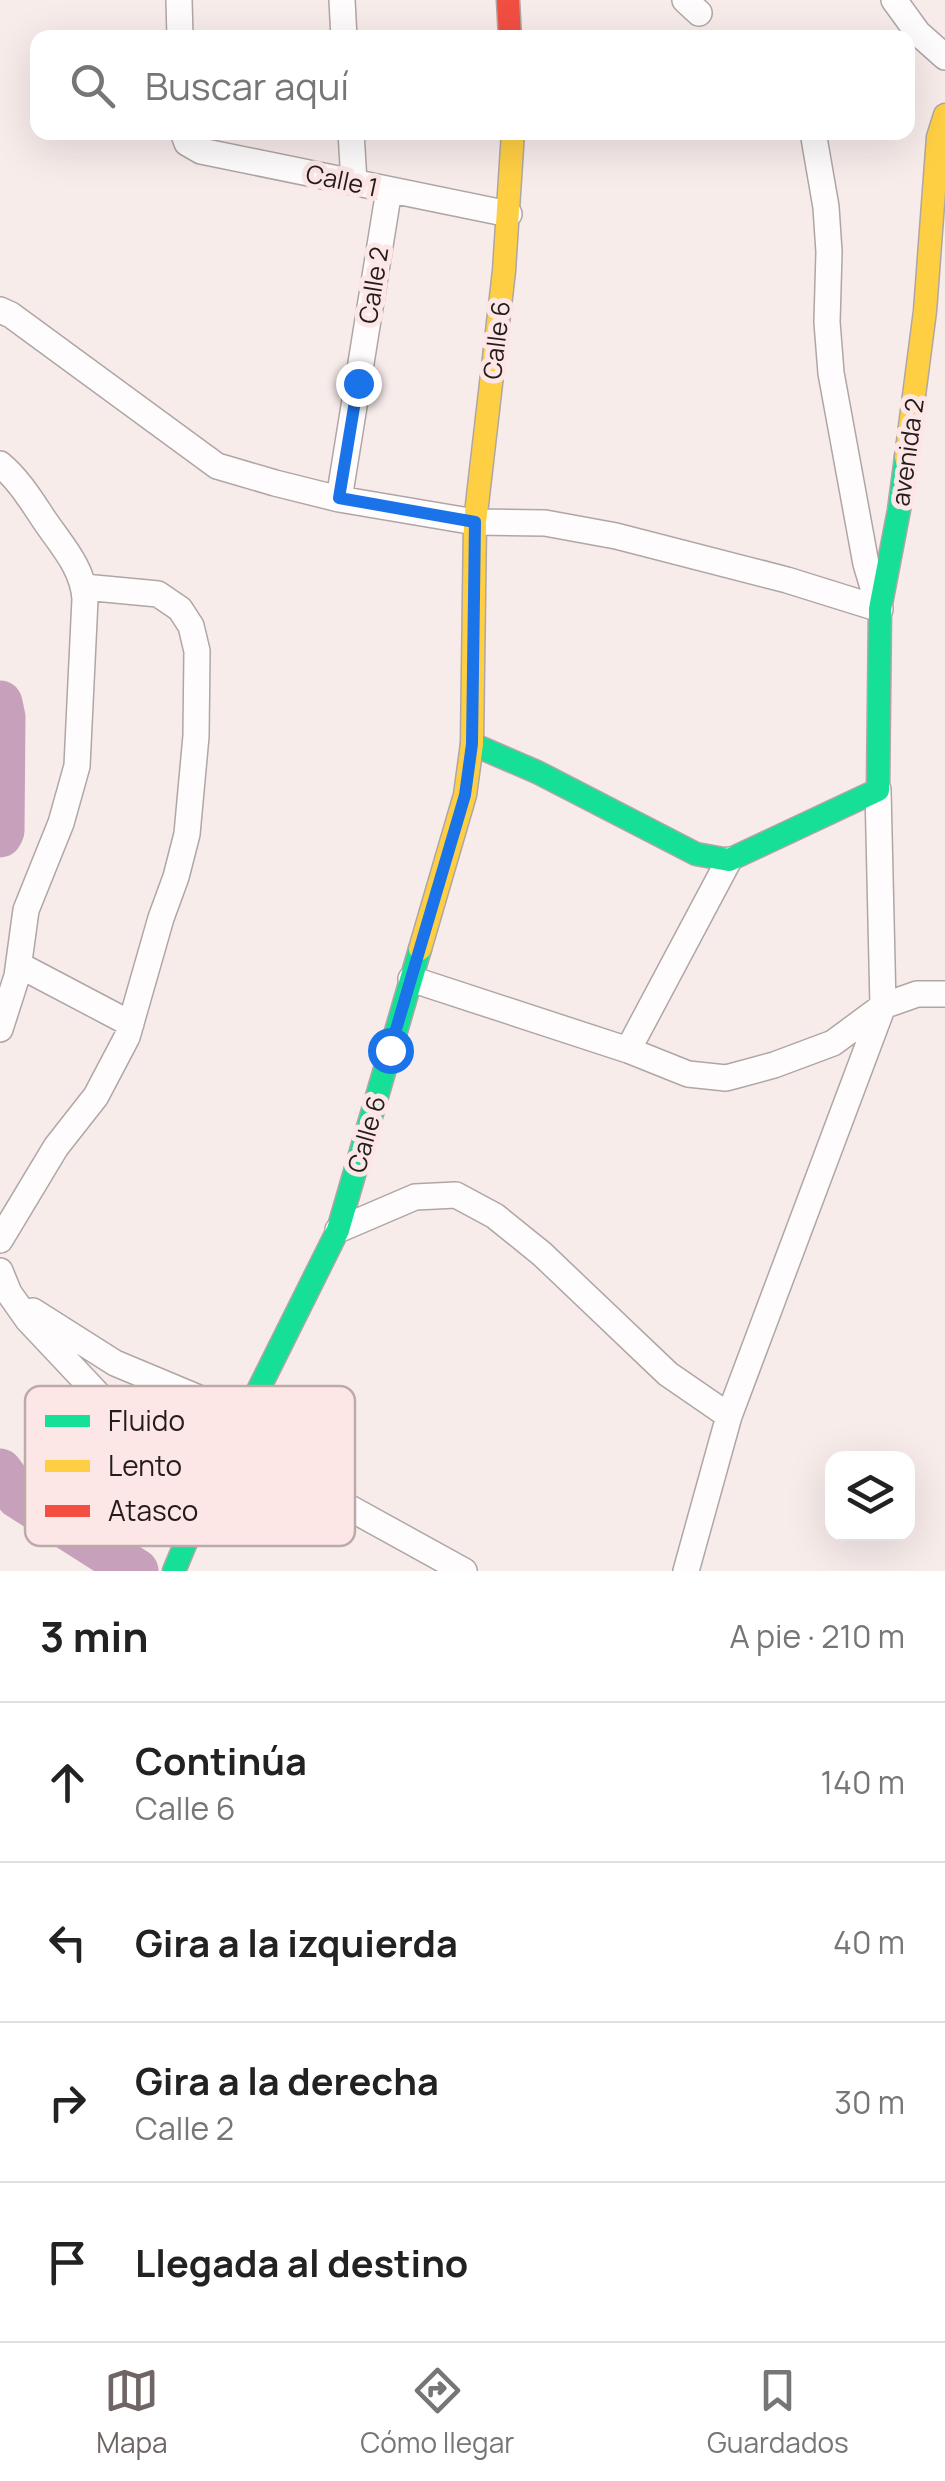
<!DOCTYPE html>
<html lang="es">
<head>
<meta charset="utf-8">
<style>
  body { margin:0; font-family:Manrope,sans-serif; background:#f2f2f2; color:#222 }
  .controls { position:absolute; right:30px; bottom:30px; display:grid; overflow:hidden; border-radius:20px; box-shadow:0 10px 40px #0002 }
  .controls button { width:90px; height:90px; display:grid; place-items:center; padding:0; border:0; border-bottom:2px solid #e0e0e0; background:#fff; color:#222; font:50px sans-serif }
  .stop { position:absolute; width:30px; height:30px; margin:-22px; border:8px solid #1a73e8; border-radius:50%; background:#fff }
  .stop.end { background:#1a73e8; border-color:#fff; box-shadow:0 2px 10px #0008 }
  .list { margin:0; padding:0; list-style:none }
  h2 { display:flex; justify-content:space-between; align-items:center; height:130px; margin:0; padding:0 40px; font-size:42px }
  h2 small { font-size:32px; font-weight:400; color:#767676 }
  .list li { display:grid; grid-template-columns:65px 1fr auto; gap:30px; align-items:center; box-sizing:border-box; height:160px; padding:0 40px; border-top:2px solid #e0e0e0 }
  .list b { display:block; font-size:38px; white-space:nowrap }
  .list p { margin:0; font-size:32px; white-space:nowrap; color:#767676 }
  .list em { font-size:32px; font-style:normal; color:#767676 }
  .icon { flex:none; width:55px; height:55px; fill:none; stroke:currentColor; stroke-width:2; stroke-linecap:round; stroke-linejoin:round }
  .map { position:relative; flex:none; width:945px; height:1571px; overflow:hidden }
  .search { position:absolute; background:#fff; box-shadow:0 10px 40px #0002; left:30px; right:30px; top:30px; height:110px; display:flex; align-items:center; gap:25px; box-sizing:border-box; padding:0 35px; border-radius:20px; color:#767676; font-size:38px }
  .sheet { height:770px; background:#fff }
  nav { display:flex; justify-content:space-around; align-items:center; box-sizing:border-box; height:140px; border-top:2px solid #e0e0e0; background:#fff; font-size:28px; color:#767676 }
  nav a { display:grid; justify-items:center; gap:5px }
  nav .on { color:#6e6564 }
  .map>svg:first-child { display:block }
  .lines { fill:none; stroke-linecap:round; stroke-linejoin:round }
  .river { stroke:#c7a1bb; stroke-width:45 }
  .street-casing { stroke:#afa6a5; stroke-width:28 }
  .fast-casing { stroke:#afa6a5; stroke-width:25 }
  .slow-casing { stroke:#afa6a5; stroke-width:25 }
  .jam-casing { stroke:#afa6a5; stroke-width:25 }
  .street { stroke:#fefcfc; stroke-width:25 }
  .fast { stroke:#16e098; stroke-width:22 }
  .slow { stroke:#ffcf43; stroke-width:22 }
  .jam { stroke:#f24e42; stroke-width:22 }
  .route { stroke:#1a73e8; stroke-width:12 }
  .labels { text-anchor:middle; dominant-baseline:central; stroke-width:10; stroke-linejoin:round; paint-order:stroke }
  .street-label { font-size:25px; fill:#231c1b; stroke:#fde7e6 }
  .key { fill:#fde7e6; stroke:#bcaaa9; stroke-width:2.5 }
  .key-label { font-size:28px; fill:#231c1b }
</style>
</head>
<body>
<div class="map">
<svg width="945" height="1571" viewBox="0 0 945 1571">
  <rect width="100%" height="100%" fill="#f8eceb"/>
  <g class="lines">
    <path class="river" d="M0,703L3,717L2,831L0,835
      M0,1471L18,1496L136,1571"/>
    <g class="street-casing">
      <path id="street" d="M179,0L180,38
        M342,0L344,38
        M685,0L699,13
        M894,0L918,33L945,57
        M183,132L187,143L201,151L509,214
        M351,132L354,182
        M813,132L826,207L829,252L827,322L831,373L866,564L878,604
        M0,310L11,315L217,466L275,483L339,499L475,522L545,523L616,536L787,580L880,609
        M0,464C19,480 31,500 45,521C62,546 83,568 85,599L77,766L61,823L26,910L17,976L0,1029
        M339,499L389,190
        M19,965L131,1024
        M411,979L628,1050L688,1074L726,1078L774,1065L833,1043L883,1006L917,994H945
        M628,1050L729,860
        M338,1230L415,1197L456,1195L495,1216L542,1254L668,1374L729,1416
        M0,1240L56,1147L96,1096L127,1037L161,918L176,877L187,834L196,736L197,651L191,626L180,609L158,594L84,587
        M0,1271L9,1293L28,1320L108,1405L161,1458L194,1481L210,1486
        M33,1311L115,1363L244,1417
        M232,1443L464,1571
        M686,1571L729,1416L883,1006L878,790"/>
    </g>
    <g class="fast-casing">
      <path id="fast" d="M472,744L537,772L696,854L729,860L878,790L880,609L899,510L906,457
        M174,1571L203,1501L338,1230L420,949"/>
    </g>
    <g class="slow-casing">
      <path id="slow" d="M906,457L925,311L938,137L945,115
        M420,949L465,795L472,744L475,522L504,271L513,132"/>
    </g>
    <g class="jam-casing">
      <path id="jam" d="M508,0L510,38"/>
    </g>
    <use href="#street" class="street"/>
    <use href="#fast" class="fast"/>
    <use href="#slow" class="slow"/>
    <use href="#jam" class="jam"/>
  </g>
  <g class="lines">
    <path class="route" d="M358,383L339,498L475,522L472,744L465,795L390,1050"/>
  </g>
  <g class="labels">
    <g class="street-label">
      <text transform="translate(342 180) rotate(12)">Calle 1</text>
      <text transform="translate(373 285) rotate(-81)">Calle 2</text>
      <text transform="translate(496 340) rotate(-83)">Calle 6</text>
      <text transform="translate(907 452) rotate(-82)">avenida 2</text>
      <text transform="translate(366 1134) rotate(-74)">Calle 6</text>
    </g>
  </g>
  <rect x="25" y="1386" width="330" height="160" rx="15" class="key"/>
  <rect x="45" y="1415" width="45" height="12" fill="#16e098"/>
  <rect x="45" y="1460" width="45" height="12" fill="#ffcf43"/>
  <rect x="45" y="1505" width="45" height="12" fill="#f24e42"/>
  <g class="key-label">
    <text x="108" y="1431">Fluido</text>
    <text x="108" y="1476">Lento</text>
    <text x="108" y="1521">Atasco</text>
  </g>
</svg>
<div class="controls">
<button><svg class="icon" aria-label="layers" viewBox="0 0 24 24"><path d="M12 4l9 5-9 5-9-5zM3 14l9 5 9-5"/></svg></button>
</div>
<div class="stop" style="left:390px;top:1050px"></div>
<div class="stop end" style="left:358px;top:383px"></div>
<div class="search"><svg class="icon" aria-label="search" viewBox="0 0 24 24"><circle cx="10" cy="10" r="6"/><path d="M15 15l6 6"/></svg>Buscar aquí</div>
</div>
<section class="sheet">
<h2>3 min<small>A pie · 210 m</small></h2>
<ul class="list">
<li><svg class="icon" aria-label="ahead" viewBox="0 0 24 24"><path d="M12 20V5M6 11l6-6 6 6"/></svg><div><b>Continúa</b><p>Calle 6</p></div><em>140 m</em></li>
<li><svg class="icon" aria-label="left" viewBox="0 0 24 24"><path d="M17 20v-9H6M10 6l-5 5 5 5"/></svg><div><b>Gira a la izquierda</b></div><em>40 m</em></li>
<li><svg class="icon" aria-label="right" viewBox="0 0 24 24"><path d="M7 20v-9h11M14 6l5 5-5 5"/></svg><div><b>Gira a la derecha</b><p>Calle 2</p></div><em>30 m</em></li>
<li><svg class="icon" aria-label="arrive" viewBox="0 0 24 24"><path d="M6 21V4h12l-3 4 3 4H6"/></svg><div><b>Llegada al destino</b></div></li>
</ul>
</section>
<nav>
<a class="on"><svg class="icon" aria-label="map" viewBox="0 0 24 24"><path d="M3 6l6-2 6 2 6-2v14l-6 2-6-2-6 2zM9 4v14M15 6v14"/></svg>Mapa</a>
<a><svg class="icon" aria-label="directions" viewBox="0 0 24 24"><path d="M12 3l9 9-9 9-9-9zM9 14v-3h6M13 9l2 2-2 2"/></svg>Cómo llegar</a>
<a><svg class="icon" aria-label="saved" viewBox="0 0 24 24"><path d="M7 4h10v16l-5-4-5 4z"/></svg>Guardados</a>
</nav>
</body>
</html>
